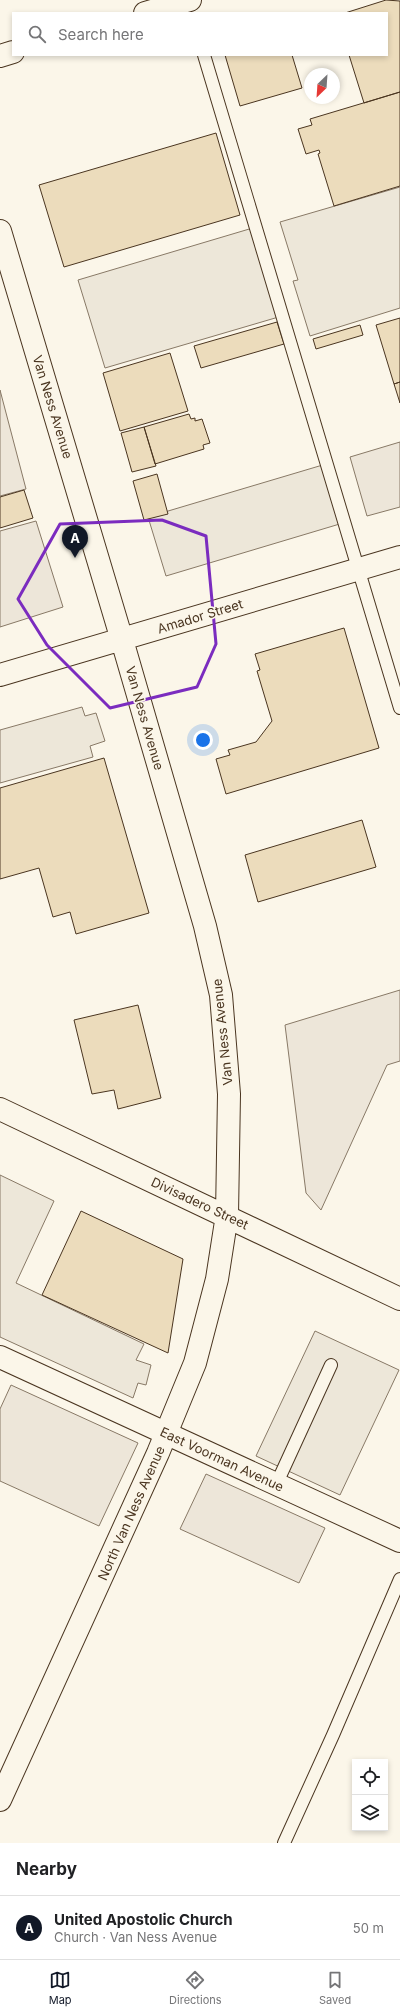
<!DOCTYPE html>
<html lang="en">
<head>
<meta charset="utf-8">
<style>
  body { margin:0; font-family:Inter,sans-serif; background:#f6f6f6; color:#202124 }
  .controls { position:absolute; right:12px; bottom:12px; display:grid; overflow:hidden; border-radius:0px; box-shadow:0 2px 6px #0003 }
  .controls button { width:36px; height:36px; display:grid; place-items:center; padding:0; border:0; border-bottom:1px solid #e0e0e0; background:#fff; color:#202124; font:20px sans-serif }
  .compass { position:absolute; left:304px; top:68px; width:36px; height:36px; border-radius:50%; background:#fff; box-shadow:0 2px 6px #0003; rotate:205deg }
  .you { position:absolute; left:203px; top:740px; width:14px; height:14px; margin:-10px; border:3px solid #fff; border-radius:50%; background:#1a73e8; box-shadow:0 0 0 6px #1a73e833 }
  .badge { display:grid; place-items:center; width:26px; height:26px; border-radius:50%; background:#111827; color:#fff; font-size:13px; font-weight:700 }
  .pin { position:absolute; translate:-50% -33px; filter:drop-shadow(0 1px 2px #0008) }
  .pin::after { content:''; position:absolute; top:21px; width:14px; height:12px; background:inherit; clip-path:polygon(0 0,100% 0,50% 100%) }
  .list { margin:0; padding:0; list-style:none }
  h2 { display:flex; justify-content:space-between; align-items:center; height:52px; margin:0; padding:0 16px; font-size:17px }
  h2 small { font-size:13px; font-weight:400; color:#757577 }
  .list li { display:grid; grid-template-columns:26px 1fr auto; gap:12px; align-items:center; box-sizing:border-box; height:64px; padding:0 16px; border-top:1px solid #e0e0e0 }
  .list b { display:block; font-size:15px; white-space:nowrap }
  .list p { margin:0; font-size:13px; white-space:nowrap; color:#757577 }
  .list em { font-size:13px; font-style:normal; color:#757577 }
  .icon { flex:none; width:22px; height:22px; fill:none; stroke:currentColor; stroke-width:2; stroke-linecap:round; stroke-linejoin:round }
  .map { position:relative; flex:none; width:400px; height:1843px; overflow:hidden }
  .search { position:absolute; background:#fff; box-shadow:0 2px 6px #0003; left:12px; right:12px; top:12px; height:44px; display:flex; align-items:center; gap:10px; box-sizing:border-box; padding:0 14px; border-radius:0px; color:#757577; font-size:15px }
  .sheet { height:116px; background:#fff }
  nav { display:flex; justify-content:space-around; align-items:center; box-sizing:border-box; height:56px; border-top:1px solid #e0e0e0; background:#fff; font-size:11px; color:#757577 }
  nav a { display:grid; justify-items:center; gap:2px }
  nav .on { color:#111827 }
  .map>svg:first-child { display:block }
  .green { fill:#ede6d9; stroke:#887966 }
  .parking { fill:#ede7d9; stroke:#887966 }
  .building { fill:#ecdcbc; stroke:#4a3520 }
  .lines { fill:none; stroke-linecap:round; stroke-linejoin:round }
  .lane-casing { stroke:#4a3520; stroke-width:14 }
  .street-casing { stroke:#4a3520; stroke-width:24 }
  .secondary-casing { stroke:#4a3520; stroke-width:24 }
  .lane { stroke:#fbf6e9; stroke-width:12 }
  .street { stroke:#fbf6e9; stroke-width:22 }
  .secondary { stroke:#fbf6e9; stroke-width:22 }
  .marked { fill:none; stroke:#7b2cbf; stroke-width:3; stroke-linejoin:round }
  .labels { text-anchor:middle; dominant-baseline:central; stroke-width:3; stroke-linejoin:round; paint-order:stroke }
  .street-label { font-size:13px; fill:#4a3520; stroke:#fbf6e9 }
</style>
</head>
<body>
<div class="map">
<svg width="400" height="1843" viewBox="0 0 400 1843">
  <rect width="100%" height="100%" fill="#fbf6e9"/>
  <path class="green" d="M0,390L26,489L0,496Z
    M400,442V507L367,516L350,457Z
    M36,521L63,607L0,627V531Z
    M400,990V1061L387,1065L321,1210L306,1193L285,1025Z
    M11,1385L138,1443L99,1526L0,1481V1409Z
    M206,1474L325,1528L299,1583L180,1529Z"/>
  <path class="parking" d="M400,187V308L310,336L293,281L298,280L280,222Z
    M256,227L282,316L105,368L78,280Z
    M326,464L343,523L166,576L148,517Z
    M82,707L85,716L96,713L105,741L90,746L93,757L0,783V730Z
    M0,1175L54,1201L16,1283L144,1344L136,1360L151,1365L146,1385L138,1383L133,1398L0,1337Z
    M315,1331L399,1370L340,1495L256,1456Z"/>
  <path class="building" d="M386,0L400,1V92L364,103L349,55H387V13H345Z
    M225,55H292L302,88L240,106Z
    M400,92V186L334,206L318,154L320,153L319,150L306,154L298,129L312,125L310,119Z
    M216,133L240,215L64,267L39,185Z
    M400,318V382L394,384L376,325Z
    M277,322L284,344L201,368L194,346Z
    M360,325L363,335L316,349L313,339Z
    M170,353L188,411L120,431L103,373Z
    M400,382V403L394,384Z
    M189,414L191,419L195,418V421L202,419L210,443L203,445L204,449L155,464L144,427Z
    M144,427L156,466L132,472L121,433Z
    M157,474L168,514L144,520L133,481Z
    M24,490L33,518L0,528V497Z
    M344,628L379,748L226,794L216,759L230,755L228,750L256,742L272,721L257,671L260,670L255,654Z
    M104,758L149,913L76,934L70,912L53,917L39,868L0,879V788Z
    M362,820L376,867L258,902L245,855Z
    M138,1005L161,1098L118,1109L114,1090L92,1094L74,1020Z
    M81,1211L183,1259L168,1353L42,1295Z"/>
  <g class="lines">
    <g class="lane-casing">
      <path id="lane" d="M204,55L400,708
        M276,1485L331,1365
        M284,1843L333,1735L400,1579"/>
    </g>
    <g class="street-casing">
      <path id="street" d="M0,1357L400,1541"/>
    </g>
    <g class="secondary-casing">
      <path id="secondary" d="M145,13L190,0
        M0,56L13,52
        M0,231L122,640L205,926L221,995L229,1094L227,1215L217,1279L195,1363L158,1453L0,1800
        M0,675L400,557
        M0,1109L400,1299"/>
    </g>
    <use href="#lane" class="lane"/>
    <use href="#street" class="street"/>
    <use href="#secondary" class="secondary"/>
  </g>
  <path class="marked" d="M162,520L206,536L216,644L197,687L110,708L47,645L18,599L60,524Z"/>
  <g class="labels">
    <g class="street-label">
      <text transform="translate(53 407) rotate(73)">Van Ness Avenue</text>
      <text transform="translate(200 616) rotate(-17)">Amador Street</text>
      <text transform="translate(145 718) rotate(74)">Van Ness Avenue</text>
      <text transform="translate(222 1032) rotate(-96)">Van Ness Avenue</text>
      <text transform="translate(200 1203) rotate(25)">Divisadero Street</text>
      <text transform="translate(222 1459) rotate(25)">East Voorman Avenue</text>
      <text transform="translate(131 1513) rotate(-66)">North Van Ness Avenue</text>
    </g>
  </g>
</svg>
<div class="controls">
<button><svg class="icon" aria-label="locate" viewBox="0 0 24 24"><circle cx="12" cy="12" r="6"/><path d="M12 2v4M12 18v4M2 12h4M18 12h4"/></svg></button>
<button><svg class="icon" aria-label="layers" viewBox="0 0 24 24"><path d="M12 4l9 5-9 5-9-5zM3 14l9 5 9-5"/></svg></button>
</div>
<svg class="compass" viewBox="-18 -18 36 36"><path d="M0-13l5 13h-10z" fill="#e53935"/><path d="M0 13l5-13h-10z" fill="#757577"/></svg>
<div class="you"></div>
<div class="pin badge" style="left:75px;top:558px">A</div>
<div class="search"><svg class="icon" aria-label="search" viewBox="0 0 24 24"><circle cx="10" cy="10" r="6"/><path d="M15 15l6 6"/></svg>Search here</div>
</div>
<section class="sheet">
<h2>Nearby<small></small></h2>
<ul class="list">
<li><span class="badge">A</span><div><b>United Apostolic Church</b><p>Church · Van Ness Avenue</p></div><em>50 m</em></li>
</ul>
</section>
<nav>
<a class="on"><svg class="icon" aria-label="map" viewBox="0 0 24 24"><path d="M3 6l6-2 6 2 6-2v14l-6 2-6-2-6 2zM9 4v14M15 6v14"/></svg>Map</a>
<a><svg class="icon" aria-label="directions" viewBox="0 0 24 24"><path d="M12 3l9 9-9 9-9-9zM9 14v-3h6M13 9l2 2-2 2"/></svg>Directions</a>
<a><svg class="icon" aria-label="saved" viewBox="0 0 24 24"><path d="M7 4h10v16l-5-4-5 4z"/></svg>Saved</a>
</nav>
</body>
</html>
